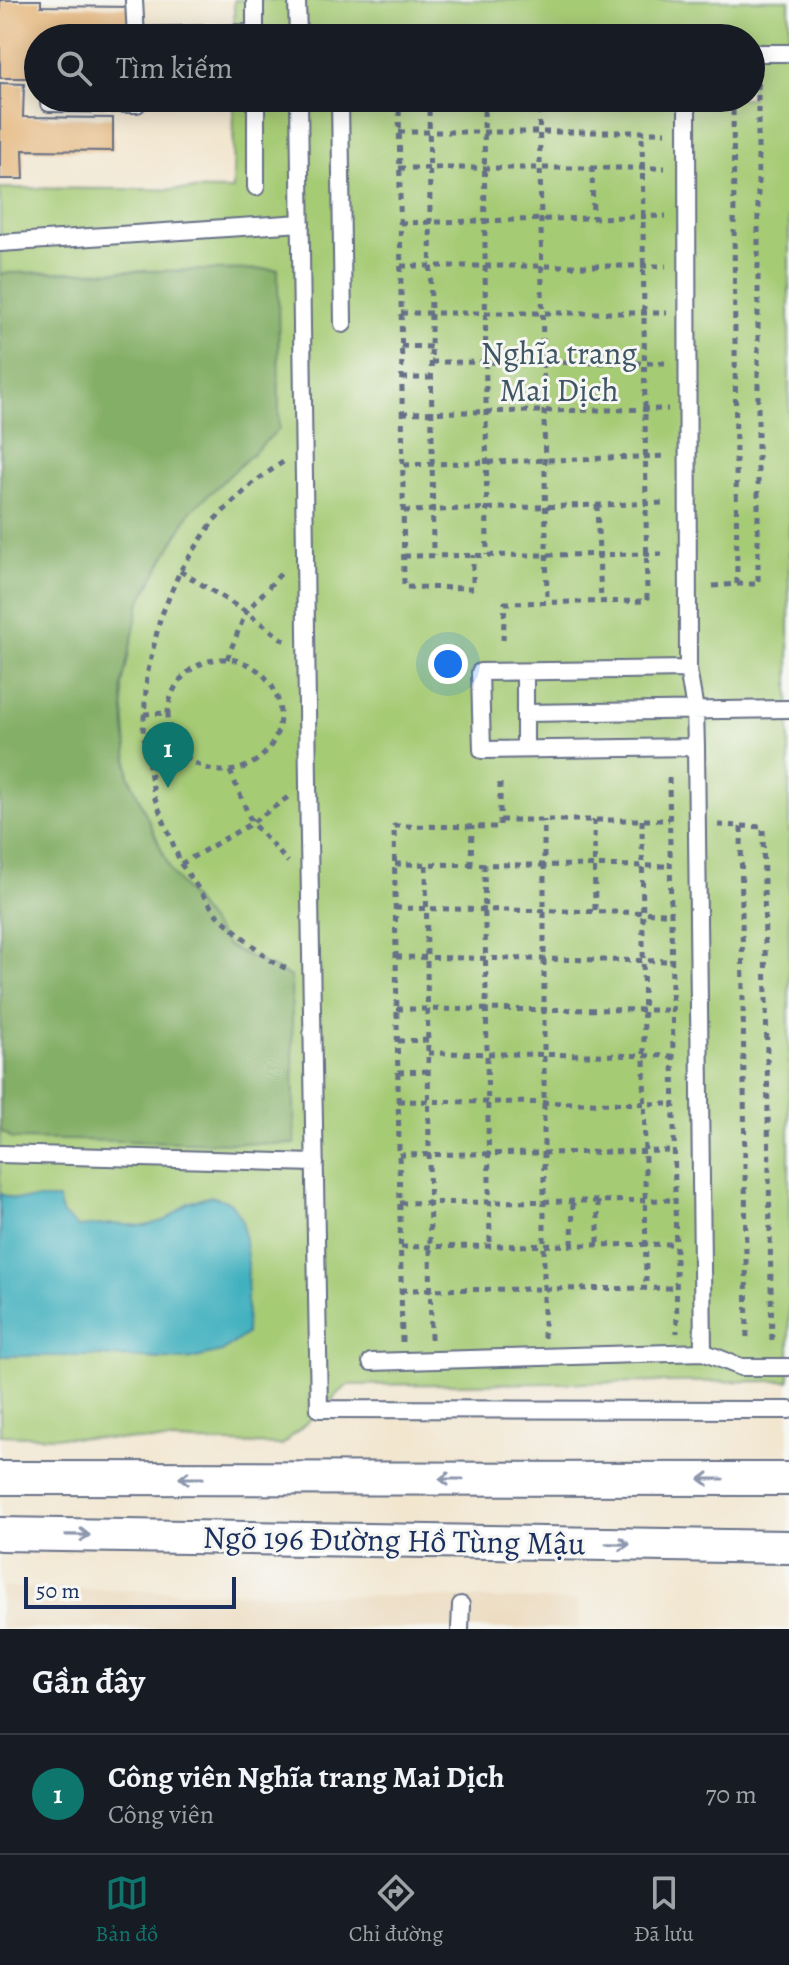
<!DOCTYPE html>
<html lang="vi">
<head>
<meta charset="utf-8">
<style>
  body { margin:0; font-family:Alegreya,serif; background:#242831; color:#f1f3f6 }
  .scale { position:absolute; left:24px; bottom:20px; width:212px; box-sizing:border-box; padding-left:8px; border:4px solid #1b2f5e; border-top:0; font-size:22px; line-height:28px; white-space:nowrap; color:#1b2f5e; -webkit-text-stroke:6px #f6f6f2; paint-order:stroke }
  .you { position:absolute; left:448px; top:664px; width:28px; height:28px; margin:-20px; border:6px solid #fff; border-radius:50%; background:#1a73e8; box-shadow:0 0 0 12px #1a73e833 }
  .badge { display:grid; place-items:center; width:52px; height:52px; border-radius:50%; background:#0f766e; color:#fff; font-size:26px; font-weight:700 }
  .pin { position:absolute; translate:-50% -66px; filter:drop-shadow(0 2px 4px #0008) }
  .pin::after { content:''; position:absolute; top:42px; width:28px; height:24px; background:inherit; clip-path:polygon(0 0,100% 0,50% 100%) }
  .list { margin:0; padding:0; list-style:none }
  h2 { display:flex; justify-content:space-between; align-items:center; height:104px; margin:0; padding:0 32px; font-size:34px }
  h2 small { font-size:26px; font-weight:400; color:#9ea1a6 }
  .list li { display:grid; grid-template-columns:52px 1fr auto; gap:24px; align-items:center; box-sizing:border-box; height:120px; padding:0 32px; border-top:2px solid #363941 }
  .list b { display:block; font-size:30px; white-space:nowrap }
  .list p { margin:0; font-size:26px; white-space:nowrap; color:#9ea1a6 }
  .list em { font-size:26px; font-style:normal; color:#9ea1a6 }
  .icon { flex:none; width:44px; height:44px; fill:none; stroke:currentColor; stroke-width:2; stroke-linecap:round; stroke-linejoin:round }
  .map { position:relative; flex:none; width:789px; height:1629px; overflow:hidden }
  .search { position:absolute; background:#171b24; box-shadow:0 4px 20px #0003; left:24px; right:24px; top:24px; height:88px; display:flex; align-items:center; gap:20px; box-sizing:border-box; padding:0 28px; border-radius:44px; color:#9ea1a6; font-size:30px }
  .sheet { height:224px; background:#171b24 }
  nav { display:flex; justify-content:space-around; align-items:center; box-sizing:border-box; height:112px; border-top:2px solid #363941; background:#171b24; font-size:22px; color:#9ea1a6 }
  nav a { display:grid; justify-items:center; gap:4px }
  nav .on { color:#0f766e }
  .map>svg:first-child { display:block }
  .built { fill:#ebd8ba }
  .green { fill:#a6cb75; stroke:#607d6a; stroke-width:2 }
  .forest { fill:#84af66; stroke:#506f62; stroke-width:2 }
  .water { fill:#43b1bf; stroke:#2f708e; stroke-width:2 }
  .building { fill:#e5b67b }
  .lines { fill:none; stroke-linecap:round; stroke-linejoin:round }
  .lane-casing { stroke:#666f86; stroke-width:20 }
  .street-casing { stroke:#666f86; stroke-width:36 }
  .path { stroke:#666f86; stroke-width:5; stroke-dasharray:6 6; stroke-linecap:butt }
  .lane { stroke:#fff; stroke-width:16 }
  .street { stroke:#fff; stroke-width:32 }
  .oneway { stroke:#8d97ae }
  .labels { text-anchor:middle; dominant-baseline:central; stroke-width:6; stroke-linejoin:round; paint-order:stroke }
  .park-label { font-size:32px; fill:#3e5664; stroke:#f6f6f2 }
  .street-label { font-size:32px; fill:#1b2f5e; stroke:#f6f6f2 }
</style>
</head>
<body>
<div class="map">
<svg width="789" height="1629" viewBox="0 0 789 1629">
  <rect width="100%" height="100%" fill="#f6f6f2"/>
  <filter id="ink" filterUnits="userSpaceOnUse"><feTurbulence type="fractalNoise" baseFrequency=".0125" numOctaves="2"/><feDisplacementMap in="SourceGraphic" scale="16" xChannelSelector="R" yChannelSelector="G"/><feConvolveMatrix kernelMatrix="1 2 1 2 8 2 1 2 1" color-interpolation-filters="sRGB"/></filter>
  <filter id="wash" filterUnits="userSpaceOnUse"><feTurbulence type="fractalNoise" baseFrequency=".006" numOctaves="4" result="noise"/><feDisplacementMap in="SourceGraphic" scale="32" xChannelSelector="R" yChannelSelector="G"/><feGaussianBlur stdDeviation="1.8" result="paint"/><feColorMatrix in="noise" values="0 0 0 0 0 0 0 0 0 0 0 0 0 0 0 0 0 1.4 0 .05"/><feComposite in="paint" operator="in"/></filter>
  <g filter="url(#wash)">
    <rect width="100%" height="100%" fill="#f2e6cf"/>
    <path class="built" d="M0,1587L579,1601V1629H0Z"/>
    <path class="green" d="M234,0H789V1381L348,1385L282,1445L0,1435V188L233,190L234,98H751V38H234Z"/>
    <path class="forest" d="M278,269L279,429L190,512L140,602L122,685L129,776L172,873L228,946L291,977L295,1144L13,1139L0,1130V275L3,273Z"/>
    <path class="water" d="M0,1194L15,1199H58L63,1215L78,1227L112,1224L145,1226L166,1220L188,1203L211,1196L230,1202L242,1219L248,1264L246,1334L222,1352L187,1360L93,1356H0Z"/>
    <g id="blocks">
      <path class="building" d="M0,0H41V6L132,7V38H38V78H0Z
        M0,83L24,84L23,117L113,118V151L23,150L24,179H0Z"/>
    </g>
  </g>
  <g filter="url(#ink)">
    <use href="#blocks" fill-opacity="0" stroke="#666f86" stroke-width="2"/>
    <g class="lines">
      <g class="lane-casing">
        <path id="lane" d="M134,0L136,38
          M255,0V38
          M297,0L298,38
          M136,36L255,33
          M751,53H789
          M256,98V187
          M299,98L308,783L319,1409L789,1410
          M340,98L343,324
          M687,98L688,669L695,710L696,747L703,1352
          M49,103L137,104V98
          M0,243L301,223
          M688,669L480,672L482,750L696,747
          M525,672V749
          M525,713L789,709
          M0,1154L315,1163
          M371,1362L703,1352L741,1367H789
          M460,1629L461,1605"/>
      </g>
      <g class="street-casing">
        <path id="street" d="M0,1478L789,1479
          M0,1534L789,1547"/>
      </g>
      <path class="path" d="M399,98L404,587L473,588V555
        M429,98L433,555
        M484,98L487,555
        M539,98L547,602
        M399,132H665
        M592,167L593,218
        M399,168H665
        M400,223L666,216
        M401,266H666
        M401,313H667
        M401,346L431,347
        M431,362L666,363
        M402,378H432
        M402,413L668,409
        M283,462L253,483L214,520L180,571L160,619L147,675L143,732L155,799L181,864L217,915L271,961L289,970
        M404,465L667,456
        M597,505L601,601
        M404,511L666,503
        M404,556L667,554
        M180,571L246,612L285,641
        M737,584H758V71
        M713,586L737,584L733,98
        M503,640L505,603L647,601L642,132
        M168 715a56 56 0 1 1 112 0a56 56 0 1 1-112 0Z
        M227,659L246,612L284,570
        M144,714L167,713
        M230,771L252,823L288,862
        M669,778L677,1333
        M500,820H669
        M594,820L595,911
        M642,820L646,1288
        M718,825L763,827L772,1344
        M741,827L747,1342
        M181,864L252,823L288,797
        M395,864L670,866
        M484,864L490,1246
        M426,865L431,1340
        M471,865L472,826
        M395,908L670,913
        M396,957L672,961
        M397,1009L672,1010
        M398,1041L428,1040
        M428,1053L673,1056
        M398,1072L428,1071
        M398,1101L673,1104
        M399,1155L675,1151
        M598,1201V1245
        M400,1203L675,1200
        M572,1245L573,1201
        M401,1247L676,1244
        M401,1290L676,1288
        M544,1338V820
        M402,1342L394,826L500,827V779"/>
      <use href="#lane" class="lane"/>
      <use href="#street" class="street"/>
    </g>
    <defs><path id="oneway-shaft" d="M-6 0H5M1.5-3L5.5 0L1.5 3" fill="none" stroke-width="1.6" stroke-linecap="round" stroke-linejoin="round" transform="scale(2)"/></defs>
    <g class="oneway">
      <use href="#oneway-shaft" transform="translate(191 1478) rotate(-180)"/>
      <use href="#oneway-shaft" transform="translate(451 1479) rotate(-180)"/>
      <use href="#oneway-shaft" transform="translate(711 1479) rotate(-180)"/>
      <use href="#oneway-shaft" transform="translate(78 1535) rotate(1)"/>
      <use href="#oneway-shaft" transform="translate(618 1544) rotate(1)"/>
    </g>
  </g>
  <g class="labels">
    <g class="park-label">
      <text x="559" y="353">Nghĩa trang<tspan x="559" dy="37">Mai Dịch</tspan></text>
    </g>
    <g class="street-label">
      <text transform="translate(394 1540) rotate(1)">Ngõ 196 Đường Hồ Tùng Mậu</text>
    </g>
  </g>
</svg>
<div class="scale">50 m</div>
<div class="you"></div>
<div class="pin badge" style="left:168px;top:788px">1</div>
<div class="search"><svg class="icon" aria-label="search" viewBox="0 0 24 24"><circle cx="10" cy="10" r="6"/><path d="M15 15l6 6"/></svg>Tìm kiếm</div>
</div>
<section class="sheet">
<h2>Gần đây<small></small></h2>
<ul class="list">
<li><span class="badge">1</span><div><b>Công viên Nghĩa trang Mai Dịch</b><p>Công viên</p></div><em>70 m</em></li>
</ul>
</section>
<nav>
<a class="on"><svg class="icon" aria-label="map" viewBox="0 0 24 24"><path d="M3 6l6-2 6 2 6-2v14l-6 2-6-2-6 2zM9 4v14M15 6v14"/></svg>Bản đồ</a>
<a><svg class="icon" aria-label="directions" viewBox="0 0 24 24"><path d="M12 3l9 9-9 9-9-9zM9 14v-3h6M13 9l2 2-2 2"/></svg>Chỉ đường</a>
<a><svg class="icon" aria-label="saved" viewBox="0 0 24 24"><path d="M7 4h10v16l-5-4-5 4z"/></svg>Đã lưu</a>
</nav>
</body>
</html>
